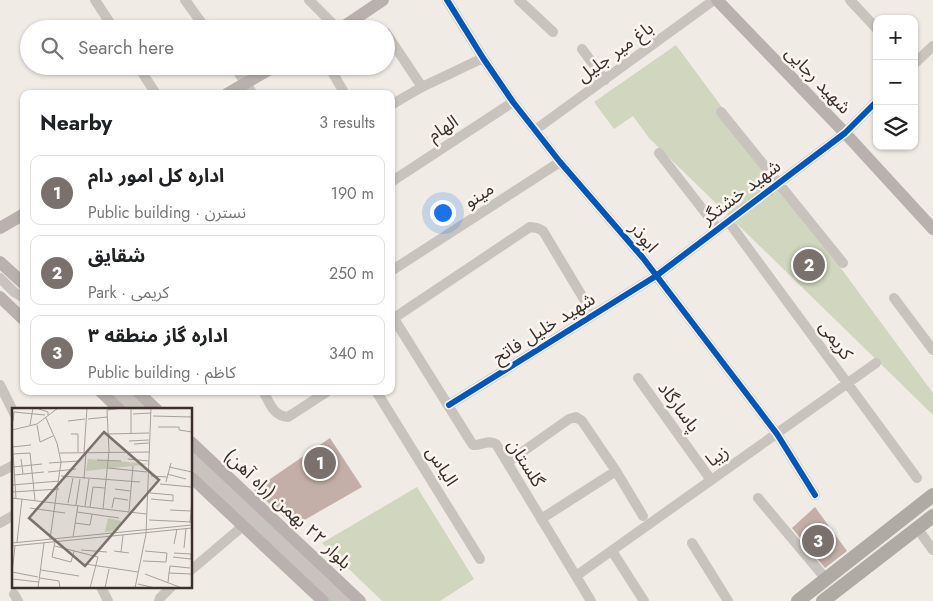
<!DOCTYPE html>
<html lang="en">
<head>
<meta charset="utf-8">
<style>
  body { margin:0; font-family:Jost,"Noto Sans Arabic",sans-serif; background:#f2f2f2; color:#202124 }
  .controls { position:absolute; right:15px; top:15px; display:grid; overflow:hidden; border-radius:10px; box-shadow:0 1px 4px #0004 }
  .controls button { width:45px; height:45px; display:grid; place-items:center; padding:0; border:0; border-bottom:1px solid #e0e0e0; background:#fff; color:#202124; font:25px sans-serif }
  .you { position:absolute; left:442px; top:212px; width:18px; height:18px; margin:-12px; border:4px solid #fff; border-radius:50%; background:#1a73e8; box-shadow:0 0 0 8px #1a73e833 }
  .badge { display:grid; place-items:center; width:32px; height:32px; border-radius:50%; background:#7a716c; color:#fff; font-size:16px; font-weight:700 }
  .pin { position:absolute; translate:-50% -50%; border:2px solid #fff; box-shadow:0 1px 5px #0006 }
  .list { margin:0; padding:0; list-style:none }
  h2 { display:flex; justify-content:space-between; align-items:center; height:65px; margin:0; padding:0 20px; font-size:21px }
  h2 small { font-size:16px; font-weight:400; color:#757577 }
  .list li { display:grid; grid-template-columns:32px 1fr auto; gap:15px; align-items:center; box-sizing:border-box; height:70px; margin:0 10px 10px; padding:0 10px; border:1px solid #e0e0e0; border-radius:10px }
  .list b { display:block; font-size:19px; white-space:nowrap }
  .list p { margin:0; font-size:16px; white-space:nowrap; color:#757577 }
  .list em { font-size:16px; font-style:normal; color:#757577 }
  .icon { flex:none; width:28px; height:28px; fill:none; stroke:currentColor; stroke-width:2; stroke-linecap:round; stroke-linejoin:round }
  .map { position:relative; flex:none; width:933px; height:601px; overflow:hidden }
  .search { position:absolute; background:#fff; box-shadow:0 1px 4px #0004; left:20px; top:20px; width:375px; height:55px; display:flex; align-items:center; gap:12px; box-sizing:border-box; padding:0 18px; border-radius:28px; color:#757577; font-size:19px }
  .panel { position:absolute; background:#fff; box-shadow:0 1px 4px #0004; left:20px; top:90px; width:375px; height:305px; border-radius:10px }
  .map>svg:first-child { display:block }
  .green { fill:#d1d6bf }
  .building { fill:#c3afa7 }
  .lines { fill:none; stroke-linecap:round; stroke-linejoin:round }
  .minor { stroke:#c9c3be; stroke-width:10 }
  .major { stroke:#b8b1ad; stroke-width:12 }
  .highway { stroke:#afaaa4; stroke-width:14 }
  .cycleway-casing { stroke:#fbf5ee; stroke-width:9 }
  .cycleway { stroke:#0057b8; stroke-width:6 }
  .labels { text-anchor:middle; dominant-baseline:central; stroke-width:5; stroke-linejoin:round; paint-order:stroke }
  .street-label { font-size:18px; fill:#3b302b; stroke:#fbf5ee }
  .inset-road { fill:none; stroke:#a8a09b; stroke-width:1 }
  .view { fill:#7a716c; fill-opacity:0.15; stroke:#7a716c; stroke-width:2.5 }
  .inset-edge { fill:none; stroke:#3b302b; stroke-width:2.5 }
</style>
</head>
<body>
<div class="map">
<svg width="933" height="601" viewBox="0 0 933 601">
  <rect width="100%" height="100%" fill="#f0ebe5"/>
  <path class="green" d="M676,45L933,393V415L649,138L633,116L614,129L594,102Z
    M417,487L474,579L440,601H382L322,543Z"/>
  <path class="building" d="M330,438L362,487L294,526L254,490Z
    M815,507L847,551L825,568L792,528Z"/>
  <g class="lines">
    <path class="minor" d="M95,0L114,29
      M185,0L206,29
      M309,0L338,29
      M447,0L483,58L513,102L560,162L643,258L749,397L777,434L815,495
      M519,0L553,32
      M850,0L877,29
      M386,33L422,87
      M582,49L605,80
      M914,64L933,46
      M138,66L156,94
      M234,66L253,94
      M331,70L345,94
      M391,105L422,87L483,58
      M721,112L843,263
      M535,130L714,0
      M659,153L718,229
      M391,182L513,102
      M728,221L917,478
      M391,271L560,162
      M0,278L14,292L24,298
      M894,298L933,350
      M391,314L471,442L473,445C481,446 488,439 496,444L591,601
      M394,318L530,227L537,228L543,231L588,306
      M638,378L711,480
      M0,385L14,413
      M115,391L135,410
      M126,391L145,410
      M263,391C270,403 273,416 288,417L328,391
      M376,391L480,559
      M449,405L656,276L845,133L877,101
      M191,453L349,601
      M191,462L336,601
      M508,462L569,419L576,417L582,421L616,471L643,516
      M0,472L14,465
      M758,498L826,579
      M541,519L616,471
      M0,523L14,515
      M917,528L933,550
      M692,543L728,601
      M612,551L644,601
      M191,570L243,526
      M576,576L876,363
      M101,587L108,601
      M14,594L18,601
      M159,601L160,598L171,587"/>
    <path class="major" d="M717,0L845,133L933,229
      M340,29L383,0
      M227,94L275,66
      M0,228L24,214
      M0,262L24,284
      M0,297L24,320
      M100,391L120,410
      M137,391L157,410
      M191,442L360,601
      M191,477L323,601"/>
    <path class="highway" d="M798,601L933,495
      M823,601L933,516"/>
    <g class="cycleway-casing">
      <path id="cycleway" d="M447,0L483,58L513,102L560,162L643,258L749,397L777,434L815,495
        M449,405L656,276L845,133L877,101"/>
    </g>
    <use href="#cycleway" class="cycleway"/>
  </g>
  <g class="labels">
    <g class="street-label">
      <text transform="translate(615 52) rotate(-36)">باغ میر جلیل</text>
      <text transform="translate(818 80) rotate(46)">شهید رجایی</text>
      <text transform="translate(443 128) rotate(-33)">الهام</text>
      <text transform="translate(741 192) rotate(-37)">شهید خشتگر</text>
      <text transform="translate(479 195) rotate(-33)">مینو</text>
      <text transform="translate(644 237) rotate(50)">ابوذر</text>
      <text transform="translate(544 328) rotate(-32)">شهید خلیل فاتح</text>
      <text transform="translate(836 340) rotate(54)">کریمی</text>
      <text transform="translate(679 407) rotate(54)">پاسارگاد</text>
      <text transform="translate(717 456) rotate(-36)">زیبا</text>
      <text transform="translate(526 463) rotate(58)">گلستان</text>
      <text transform="translate(442 466) rotate(58)">الیاس</text>
      <text transform="translate(288 509) rotate(43)">بلوار ۲۲ بهمن (راه آهن)</text>
    </g>
  </g>
  <g transform="translate(12 408)">
    <rect width="180" height="180" fill="#f0ebe5"/>
    <path d="M76,51L140,56L74,63ZM96,110L109,113L107,122L93,124Z" fill="#d1d6bf"/>
    <path class="inset-road" d="M24,0L36,4V7M95,2L110,0M121,6L139,5M141,8L180,9M34,10L45,35L49,54L38,131M76,11L95,9M1,13L2,4L33,7M56,13L73,11M18,17L21,0M25,17L28,34L41,28M146,19H167M167,19V22L180,24M0,22L25,16L46,0M119,25V0M59,26H66V44M96,26L137,25M0,28L4,91M117,33L137,32M122,36L137,35M0,39L19,37M72,44L75,0M48,45L138,44M0,46L18,45L23,92M9,51L11,66M116,51L137,53M85,52L109,53M37,55L66,53M1,59L30,56M157,59L180,64M96,60L135,64M36,64L64,61M155,66L174,71M2,67L32,64M49,68L128,74M139,68L155,69M72,71L74,45M154,74L159,55M148,76L180,79M0,77L47,73M103,81L118,83M0,84L47,81M138,85L161,87V93L139,91M0,90L134,106M56,95L61,70M64,97L68,71M73,98L77,71M78,99L81,79L93,80M18,100L53,105M100,100L102,90L116,92M91,101L97,43L95,2M158,102L179,103M117,103L121,58M65,104L107,110M137,112L180,114M63,115L78,117L80,106M178,115L180,92M61,129L66,97M5,134L10,91M43,134L40,149L59,154L62,143M0,135L180,117M162,136L165,121M0,138L180,120M43,138L86,149L78,180M172,140L174,120M69,142L95,144M102,143L117,145M109,144L111,127M162,145L179,146V151M161,149L179,151M131,153L154,154L155,145L133,143M73,156L126,164M29,162L67,168M0,164L26,169M0,165L3,138M157,165L158,158L178,160M133,166L170,180M28,170L47,173L48,180M0,171L27,174M156,174L157,165L179,166M126,176L143,180M26,180L32,135M93,180L97,161M123,180L134,126L139,0"/>
    <path class="view" d="M92,24L147,72L73,158L17,110Z"/>
    <rect width="180" height="180" class="inset-edge"/>
  </g>
</svg>
<div class="controls">
<button>+</button>
<button>−</button>
<button><svg class="icon" aria-label="layers" viewBox="0 0 24 24"><path d="M12 4l9 5-9 5-9-5zM3 14l9 5 9-5"/></svg></button>
</div>
<div class="you"></div>
<div class="pin badge" style="left:320px;top:463px">1</div>
<div class="pin badge" style="left:809px;top:265px">2</div>
<div class="pin badge" style="left:818px;top:541px">3</div>
<div class="search"><svg class="icon" aria-label="search" viewBox="0 0 24 24"><circle cx="10" cy="10" r="6"/><path d="M15 15l6 6"/></svg>Search here</div>
<section class="panel">
<h2>Nearby<small>3 results</small></h2>
<ul class="list">
<li><span class="badge">1</span><div><b>اداره کل امور دام</b><p>Public building · نسترن</p></div><em>190 m</em></li>
<li><span class="badge">2</span><div><b>شقایق</b><p>Park · کریمی</p></div><em>250 m</em></li>
<li><span class="badge">3</span><div><b>اداره گاز منطقه ۳</b><p>Public building · کاظم</p></div><em>340 m</em></li>
</ul>
</section>
</div>
</body>
</html>
